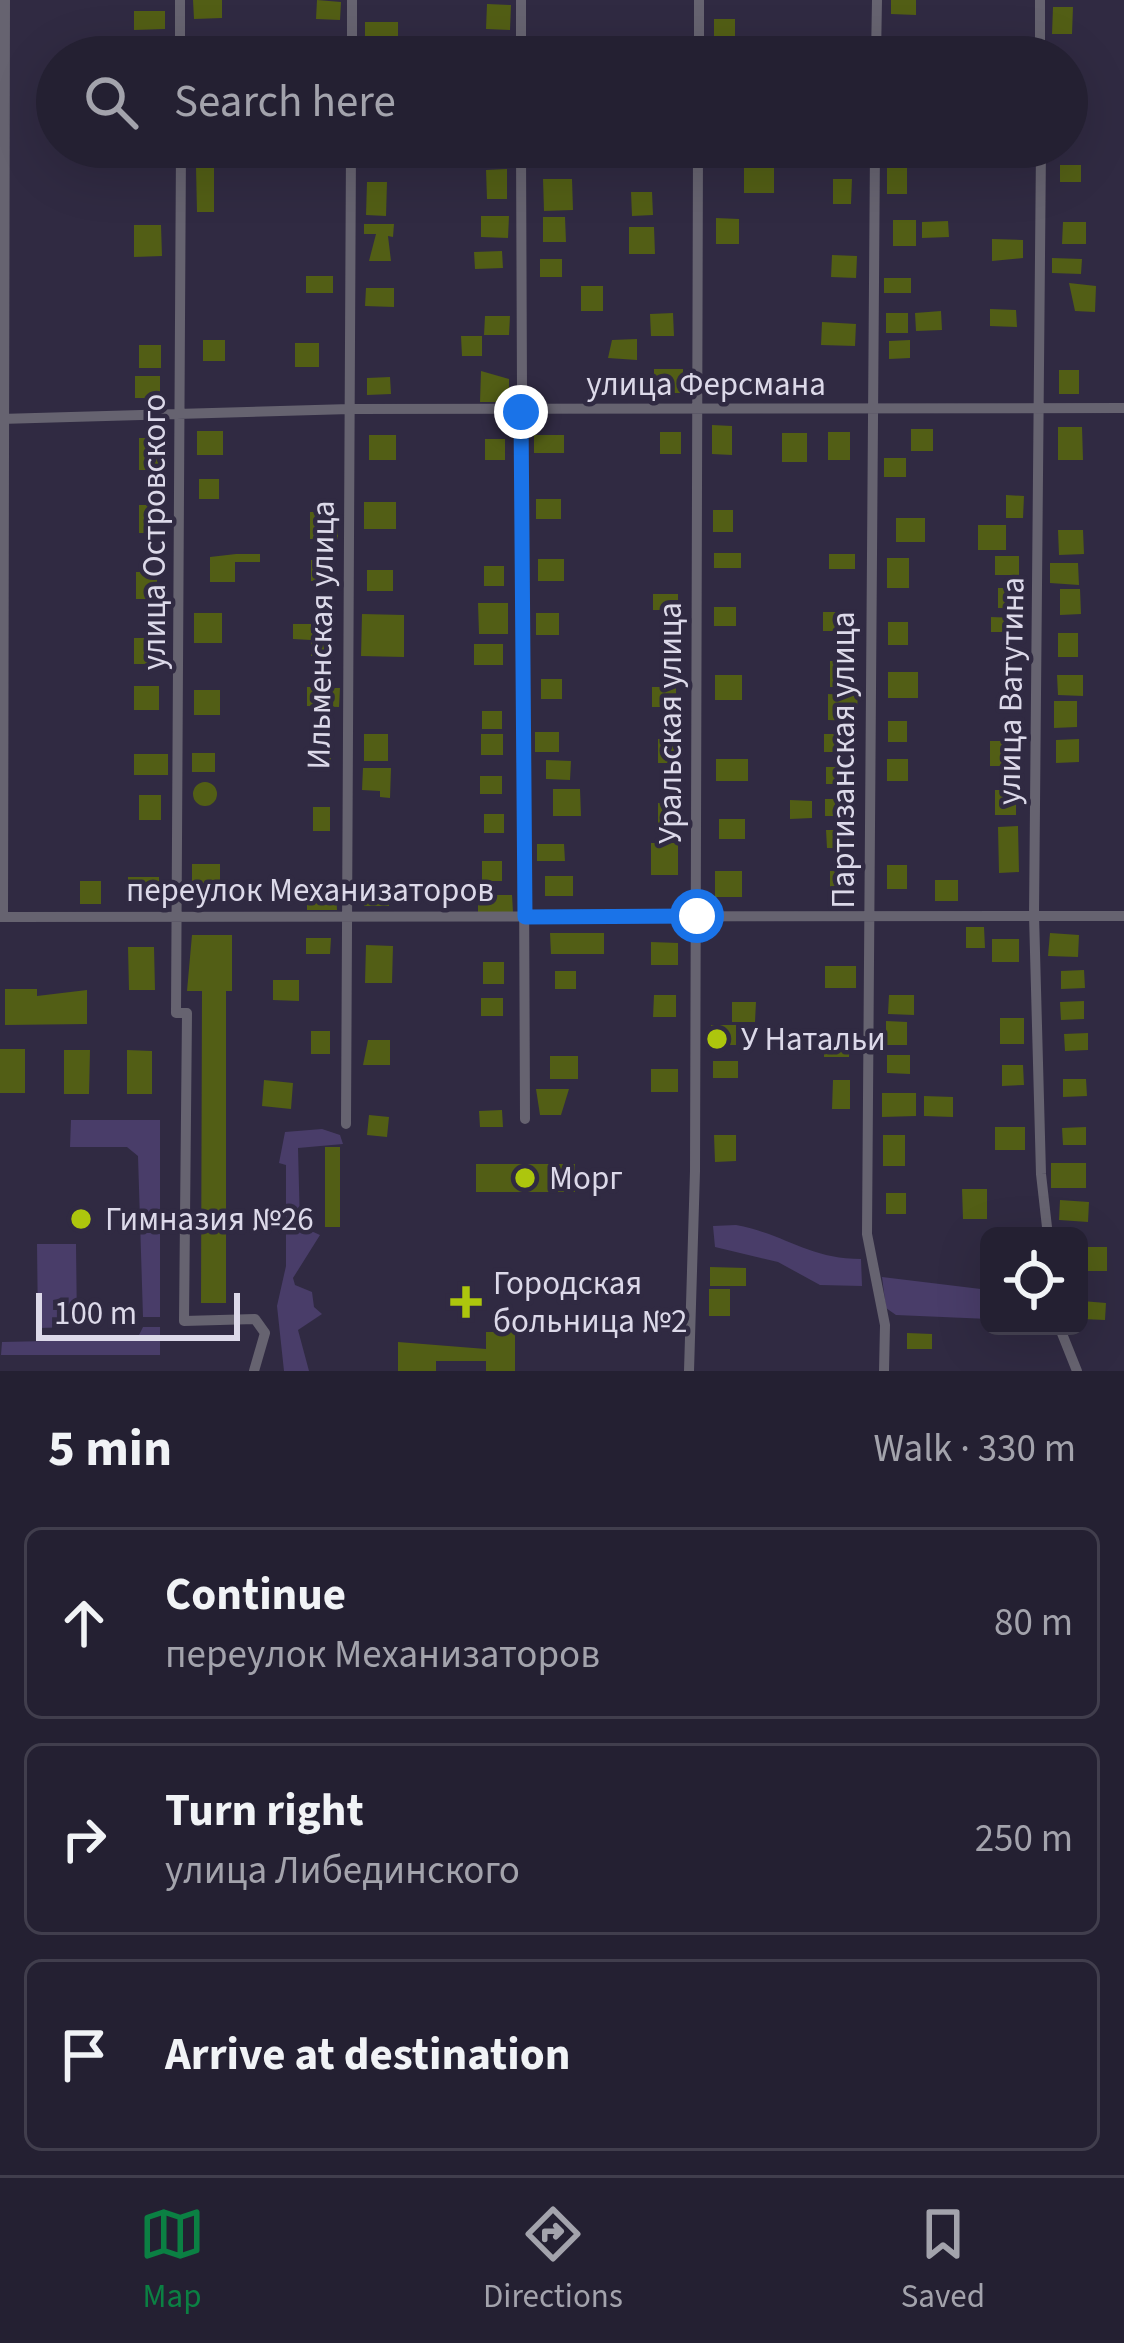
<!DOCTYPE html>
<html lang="en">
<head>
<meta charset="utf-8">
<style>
  body { margin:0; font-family:"Source Sans 3",sans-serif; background:#2c283a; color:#f1f3f6 }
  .controls { position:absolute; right:36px; bottom:36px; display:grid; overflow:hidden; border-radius:18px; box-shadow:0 12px 48px #0002 }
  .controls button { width:108px; height:108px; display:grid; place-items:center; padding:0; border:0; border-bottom:3px solid #413e4d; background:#242032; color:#f1f3f6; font:60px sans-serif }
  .scale { position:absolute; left:36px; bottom:30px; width:204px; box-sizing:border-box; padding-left:12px; border:6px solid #dcd9e9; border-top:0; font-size:33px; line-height:42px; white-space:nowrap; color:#dcd9e9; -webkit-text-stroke:9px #302a42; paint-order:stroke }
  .stop { position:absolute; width:36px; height:36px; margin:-27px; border:9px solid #1a73e8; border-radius:50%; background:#fff }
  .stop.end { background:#1a73e8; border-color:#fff; box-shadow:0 3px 12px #0008 }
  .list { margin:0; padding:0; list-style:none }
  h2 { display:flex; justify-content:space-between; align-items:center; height:156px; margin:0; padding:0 48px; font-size:51px }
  h2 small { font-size:39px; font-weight:400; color:#a3a3ac }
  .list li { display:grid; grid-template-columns:78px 1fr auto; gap:36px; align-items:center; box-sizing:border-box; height:192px; margin:0 24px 24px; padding:0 24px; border:3px solid #413e4d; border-radius:18px }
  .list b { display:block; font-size:45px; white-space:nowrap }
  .list p { margin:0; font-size:39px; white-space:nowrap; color:#a3a3ac }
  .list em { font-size:39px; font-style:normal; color:#a3a3ac }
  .icon { flex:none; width:66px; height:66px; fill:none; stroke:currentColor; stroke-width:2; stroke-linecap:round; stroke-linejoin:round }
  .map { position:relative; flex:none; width:1124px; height:1371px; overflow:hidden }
  .search { position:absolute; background:#242032; box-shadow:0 12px 48px #0002; left:36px; right:36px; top:36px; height:132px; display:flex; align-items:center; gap:30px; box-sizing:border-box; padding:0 42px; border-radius:66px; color:#a3a3ac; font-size:45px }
  .sheet { height:804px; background:#242032 }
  nav { display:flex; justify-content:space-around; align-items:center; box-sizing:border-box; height:168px; border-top:3px solid #413e4d; background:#242032; font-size:33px; color:#a3a3ac }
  nav a { display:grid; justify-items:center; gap:6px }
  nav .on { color:#0b8043 }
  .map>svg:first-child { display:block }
  .green { fill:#493d69 }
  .building { fill:#525e15 }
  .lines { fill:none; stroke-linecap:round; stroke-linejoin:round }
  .street { stroke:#666370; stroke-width:10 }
  .route { stroke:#1a73e8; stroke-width:15 }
  .poi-dot { fill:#adc60d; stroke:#302a42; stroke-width:4.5 }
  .labels { text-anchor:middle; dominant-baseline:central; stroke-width:9; stroke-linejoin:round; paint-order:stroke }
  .street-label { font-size:33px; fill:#dcd9e9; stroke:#302a42 }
  .poi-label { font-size:33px; fill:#dcd9e9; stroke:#302a42; text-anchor:start }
</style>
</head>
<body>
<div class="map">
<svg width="1124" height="1371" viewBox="0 0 1124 1371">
  <rect width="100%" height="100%" fill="#302a42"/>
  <path class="green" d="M71,1120H160V1317H143L138,1156L127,1147H70Z
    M322,1129L340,1135L343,1144L298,1148L300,1226L320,1235L293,1278L295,1285L312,1292L314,1307L322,1314L298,1330L309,1371H284L277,1306L286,1266V1165L279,1163L285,1132Z
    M736,1225C785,1234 809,1259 861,1259L862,1286L820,1285L778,1262L715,1247L713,1226Z
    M37,1244H76L77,1327L38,1328Z
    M882,1277L989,1290V1319L896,1315L886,1308Z
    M143,1327H160V1355H1L2,1342L137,1339Z"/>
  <path class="building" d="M193,0H222V18L194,19Z
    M317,0L341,2L340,20L316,19Z
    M891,0H916V15L891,14Z
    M487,4L511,5L510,30L486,29Z
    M1053,7H1073L1072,34H1052Z
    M134,11H165V29L134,30Z
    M714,19H735V39L714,38Z
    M365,22H398V39H365Z
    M198,147H244V161L198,162Z
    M248,147H269V164H247Z
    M744,162L774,163V193H744Z
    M1060,165H1081V182H1060Z
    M907,166V194H887V167Z
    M196,167H214V212H197Z
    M507,169V199H487L486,170Z
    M543,179H572L573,210L544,211Z
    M833,179H852L851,204H833Z
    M367,182H387L386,216L366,215Z
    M631,192H652L653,215L632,216Z
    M481,216H509L508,238L481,237Z
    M543,217H565L566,242H543Z
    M716,218L739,219V244H716Z
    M893,220H916V246H893Z
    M948,221L949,237L922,238V222Z
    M1063,222H1086V244H1062Z
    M364,224H394L393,237L388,236L391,261H369L376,234H364Z
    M134,225H161L162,256L134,257Z
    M629,227H654L655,254H629Z
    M992,239L1023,240V258L992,261Z
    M502,251L503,268L475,269L474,252Z
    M832,255L857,256L856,278L831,277Z
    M1052,258L1082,259L1081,274L1052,273Z
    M540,259H562V277H540Z
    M306,276H333V293H306Z
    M884,278H911V293H884Z
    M1069,283L1096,286L1095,312L1075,311Z
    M581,286H603V311H581Z
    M366,288H394V307L365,306Z
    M990,309L1016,310L1017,327L990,326Z
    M941,311L942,330L916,331L915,313Z
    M673,313L674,336H651L650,314Z
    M886,313H908V333H886Z
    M485,316H510L509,335H484Z
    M822,322L856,324L855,346L821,345Z
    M461,336H482V356H462Z
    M637,339V360L608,358L612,340Z
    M203,340H225V361H203Z
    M910,340V358L889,359V341Z
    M295,343H319V367H295Z
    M139,345H161V368H139Z
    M654,369H683V393H654Z
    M1059,370H1079V394H1059Z
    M481,371L509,379V402H480Z
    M135,376H160V398H135Z
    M390,377L391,394L367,395V378Z
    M712,425L732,426V455L712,454Z
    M1058,427H1082L1083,460H1058Z
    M911,429H933V451H911Z
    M197,431H223V455H197Z
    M660,432H681V454H660Z
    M828,432H850V460H828Z
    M782,433H807V462H782Z
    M369,435H396V460H369Z
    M534,435H564V453H534Z
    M139,438H164V470H139Z
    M485,439H505V460H485Z
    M884,458H906V477H884Z
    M199,479H219V499H199Z
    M1006,495L1024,496L1023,518H1006Z
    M536,499H561V519H536Z
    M364,502H396V529H364Z
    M139,505H161V533H139Z
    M713,510H733V532H713Z
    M310,512H338V539H310Z
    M896,518H925V542H896Z
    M978,525H1006V550H978Z
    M1058,530H1083L1084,554L1059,555Z
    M714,553H741V568H714Z
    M236,554H260V562H235V582H210V557Z
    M829,554H855V569H829Z
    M995,556H1019V575H995Z
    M887,558H909V588H887Z
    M538,559H564V581H538Z
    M311,560H328V581H311Z
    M1050,563H1078L1079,585L1050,583Z
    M484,566H504V586H484Z
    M367,570H393V591H367Z
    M136,572H157V599H136Z
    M998,588H1017L1018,608H998Z
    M1060,589H1080L1081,614L1060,615Z
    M653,594H678V610H653Z
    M478,603H508V634H479Z
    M714,607H736V626H714Z
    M823,612H851V631H823Z
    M194,613H222V643H194Z
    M536,613H559V635H536Z
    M362,614L404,615V657L361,656Z
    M991,617L1020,618V632H991Z
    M888,622H908V645H888Z
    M293,624H311V633H324V656H311V640L293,639Z
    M661,633H680V653H661Z
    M1058,633H1078V657H1058Z
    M134,638H155V664H134Z
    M474,644H503V665H474Z
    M830,661H848V687H830Z
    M888,672H918V698H888Z
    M715,675H742V700H715Z
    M1057,675H1083V696L1058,695Z
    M315,676L331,677V688H340L339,707L307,706V687H314Z
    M541,679H562V699H541Z
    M134,686H159V710H134Z
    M652,687H676V707H652Z
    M194,690H220V715H194Z
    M828,694L858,696L856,721L828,720Z
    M1054,701H1077V727L1054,728Z
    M482,711H502V729H482Z
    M888,721H907V742H888Z
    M535,732H559V752H535Z
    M364,734H388V761H364Z
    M481,734H503V755H481Z
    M824,734H848V752H824Z
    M658,739H681V763H658Z
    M1079,739V762L1056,763V740Z
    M990,741H1018V766H990Z
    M313,749H331V769H313Z
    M192,753H215V772H192Z
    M134,754H168V775H134Z
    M716,759H748V781H716Z
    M887,759H908V781H887Z
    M546,760L571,761L570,780L546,779Z
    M826,767H855V784H826Z
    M363,768H391L390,798L380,797V791L362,790Z
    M480,776H502V794H480Z
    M193 794a12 12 0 1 1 24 0a12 12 0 1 1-24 0Z
    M553,789H580L581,816H553Z
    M995,790H1016V815H995Z
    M139,795H161V820H139Z
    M825,799H848V816H825Z
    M790,800L812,801V818L790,819Z
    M658,803H678V825H658Z
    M313,807H330V831H313Z
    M484,814H504V833H484Z
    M719,819H745V839H719Z
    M1018,826L1019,872L999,873L998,827Z
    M826,830H855V848H827Z
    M651,843H678V875H651Z
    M537,844H564L565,861H537Z
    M482,861H502V881H482Z
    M192,864H220V884H192Z
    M887,865H907V889H887Z
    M715,871H742V897H715Z
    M830,871H850V896H830Z
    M545,876H573V896H545Z
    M128,877H159V897H128Z
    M935,880H958V901H935Z
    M80,881H101V904H80Z
    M307,881H320V891H336L337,910H307Z
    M364,881H389V906H364Z
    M478,895H512L513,912H478Z
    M966,927H984L985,948H966Z
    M550,933H604V954H551Z
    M1050,933L1079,935L1078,957L1048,956Z
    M192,935H232V991H226V1303H201L202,991H187Z
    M306,938H331L330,954H306Z
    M992,939H1019V962H992Z
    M651,942L678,943V965H651Z
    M366,945L393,946L392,983H365Z
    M128,947H154L155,990H129Z
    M483,962H504V984H483Z
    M825,966H856V988H825Z
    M1084,970L1085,988L1061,989V971Z
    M555,971H576V989H555Z
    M273,980H299V1001L273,1000Z
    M5,989H37V996L87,990V1024L5,1025Z
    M654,995H676V1017H653Z
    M889,995H914V1015L888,1014Z
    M481,998H503V1016H481Z
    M1084,1001V1019L1061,1020L1060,1002Z
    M732,1002H756L755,1022H732Z
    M1000,1018H1024V1044H1000Z
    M886,1021L907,1022V1045H886Z
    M711,1025H736V1045H711Z
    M311,1031H330V1054H311Z
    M1088,1033V1050L1065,1051L1064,1034Z
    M368,1040H390V1065H363Z
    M824,1040H850L849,1057H824Z
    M0,1049H25V1093H0Z
    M64,1050H90L89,1094H64Z
    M127,1050L152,1051V1094H127Z
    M887,1055H910V1074L887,1073Z
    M550,1056H578V1079H550Z
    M713,1061H738V1078H713Z
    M1002,1065H1023L1024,1085L1002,1086Z
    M651,1069H678V1092H651Z
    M1063,1079H1086L1087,1096L1063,1097Z
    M264,1080L293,1083L291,1109L262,1106Z
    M833,1080H850V1109H832Z
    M536,1089H569L561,1115H540Z
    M882,1093H916V1116L882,1117Z
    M924,1096L953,1097V1117L924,1116Z
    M502,1110L503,1127H480L479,1111Z
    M369,1115L389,1117L387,1137L367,1135Z
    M995,1127H1025V1150H995Z
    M1086,1127V1145H1063L1062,1128Z
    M714,1135H736V1161L715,1162Z
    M883,1135H905V1166H883Z
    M325,1147H340V1227H325Z
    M1051,1163H1086V1188H1051Z
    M476,1164H575V1192H476Z
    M962,1189H987V1219H963Z
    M886,1193H906V1214H886Z
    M1060,1200L1089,1202L1088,1222L1059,1220Z
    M1083,1247H1107V1271H1083Z
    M710,1267L746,1268V1286H710Z
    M709,1289H730V1316H709Z
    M1082,1301L1106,1303L1105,1320L1082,1319Z
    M486,1332H515V1371H486V1361H436V1371H398V1342L486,1349Z
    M907,1333L932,1334V1349H907Z"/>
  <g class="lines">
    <path class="street" d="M180,0V57
      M521,0V57
      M1040,0V57
      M352,57V0
      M699,57V0
      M876,57L877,0
      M181,147L176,1013H187L184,1321L255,1319L265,1333L254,1371
      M521,147L525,1119
      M875,147L867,1234L885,1325L884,1371
      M1041,147L1034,915L1041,1174L1048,1236
      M0,419L350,409L1124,408
      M0,917L1124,916
      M3,917L5,0
      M346,1124L351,147
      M1059,1326L1077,1371
      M689,1371L695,1171L698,147"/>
  </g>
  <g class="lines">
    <path class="route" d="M521,412L525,917L697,916"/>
  </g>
  <g class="poi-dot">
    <circle cx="717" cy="1039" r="12"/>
    <circle cx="525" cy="1178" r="12"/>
    <circle cx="81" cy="1219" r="12"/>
    <path d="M460 1284h12v12h12v12h-12v12h-12v-12h-12v-12h12z"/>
  </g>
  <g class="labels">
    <g class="street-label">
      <text x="706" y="384">улица Ферсмана</text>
      <text transform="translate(154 532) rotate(-90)">улица Островского</text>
      <text transform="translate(321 635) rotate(-89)">Ильменская улица</text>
      <text transform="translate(1011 691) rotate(-89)">улица Ватутина</text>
      <text transform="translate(670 723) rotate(-90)">Уральская улица</text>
      <text transform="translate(843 760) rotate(-90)">Партизанская улица</text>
      <text x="310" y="890">переулок Механизаторов</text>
    </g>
    <g class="poi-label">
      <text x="741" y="1039">У Натальи</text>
      <text x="549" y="1178">Морг</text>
      <text x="105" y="1219">Гимназия №26</text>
      <text x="493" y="1283">Городская<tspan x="493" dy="38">больница №2</tspan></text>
    </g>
  </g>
</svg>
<div class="controls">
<button><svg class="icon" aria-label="locate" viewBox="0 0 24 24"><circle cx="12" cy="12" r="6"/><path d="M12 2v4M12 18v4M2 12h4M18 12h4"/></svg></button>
</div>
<div class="scale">100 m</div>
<div class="stop" style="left:697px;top:916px"></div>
<div class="stop end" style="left:521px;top:412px"></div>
<div class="search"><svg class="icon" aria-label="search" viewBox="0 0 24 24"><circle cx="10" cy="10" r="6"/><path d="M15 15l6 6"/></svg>Search here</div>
</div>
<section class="sheet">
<h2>5 min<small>Walk · 330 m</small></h2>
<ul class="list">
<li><svg class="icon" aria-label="ahead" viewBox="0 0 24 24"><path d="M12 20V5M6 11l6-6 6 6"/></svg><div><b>Continue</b><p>переулок Механизаторов</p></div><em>80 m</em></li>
<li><svg class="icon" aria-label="right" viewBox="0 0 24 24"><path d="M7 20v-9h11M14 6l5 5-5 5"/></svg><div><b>Turn right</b><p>улица Либединского</p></div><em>250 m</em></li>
<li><svg class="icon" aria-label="arrive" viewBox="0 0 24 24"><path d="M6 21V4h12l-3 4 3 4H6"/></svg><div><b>Arrive at destination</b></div></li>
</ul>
</section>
<nav>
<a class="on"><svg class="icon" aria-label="map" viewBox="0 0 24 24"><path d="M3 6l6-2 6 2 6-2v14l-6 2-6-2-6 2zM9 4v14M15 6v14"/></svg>Map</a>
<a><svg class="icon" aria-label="directions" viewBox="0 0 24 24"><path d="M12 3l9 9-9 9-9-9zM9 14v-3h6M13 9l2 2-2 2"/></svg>Directions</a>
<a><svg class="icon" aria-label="saved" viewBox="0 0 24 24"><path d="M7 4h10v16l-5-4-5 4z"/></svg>Saved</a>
</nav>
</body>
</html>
